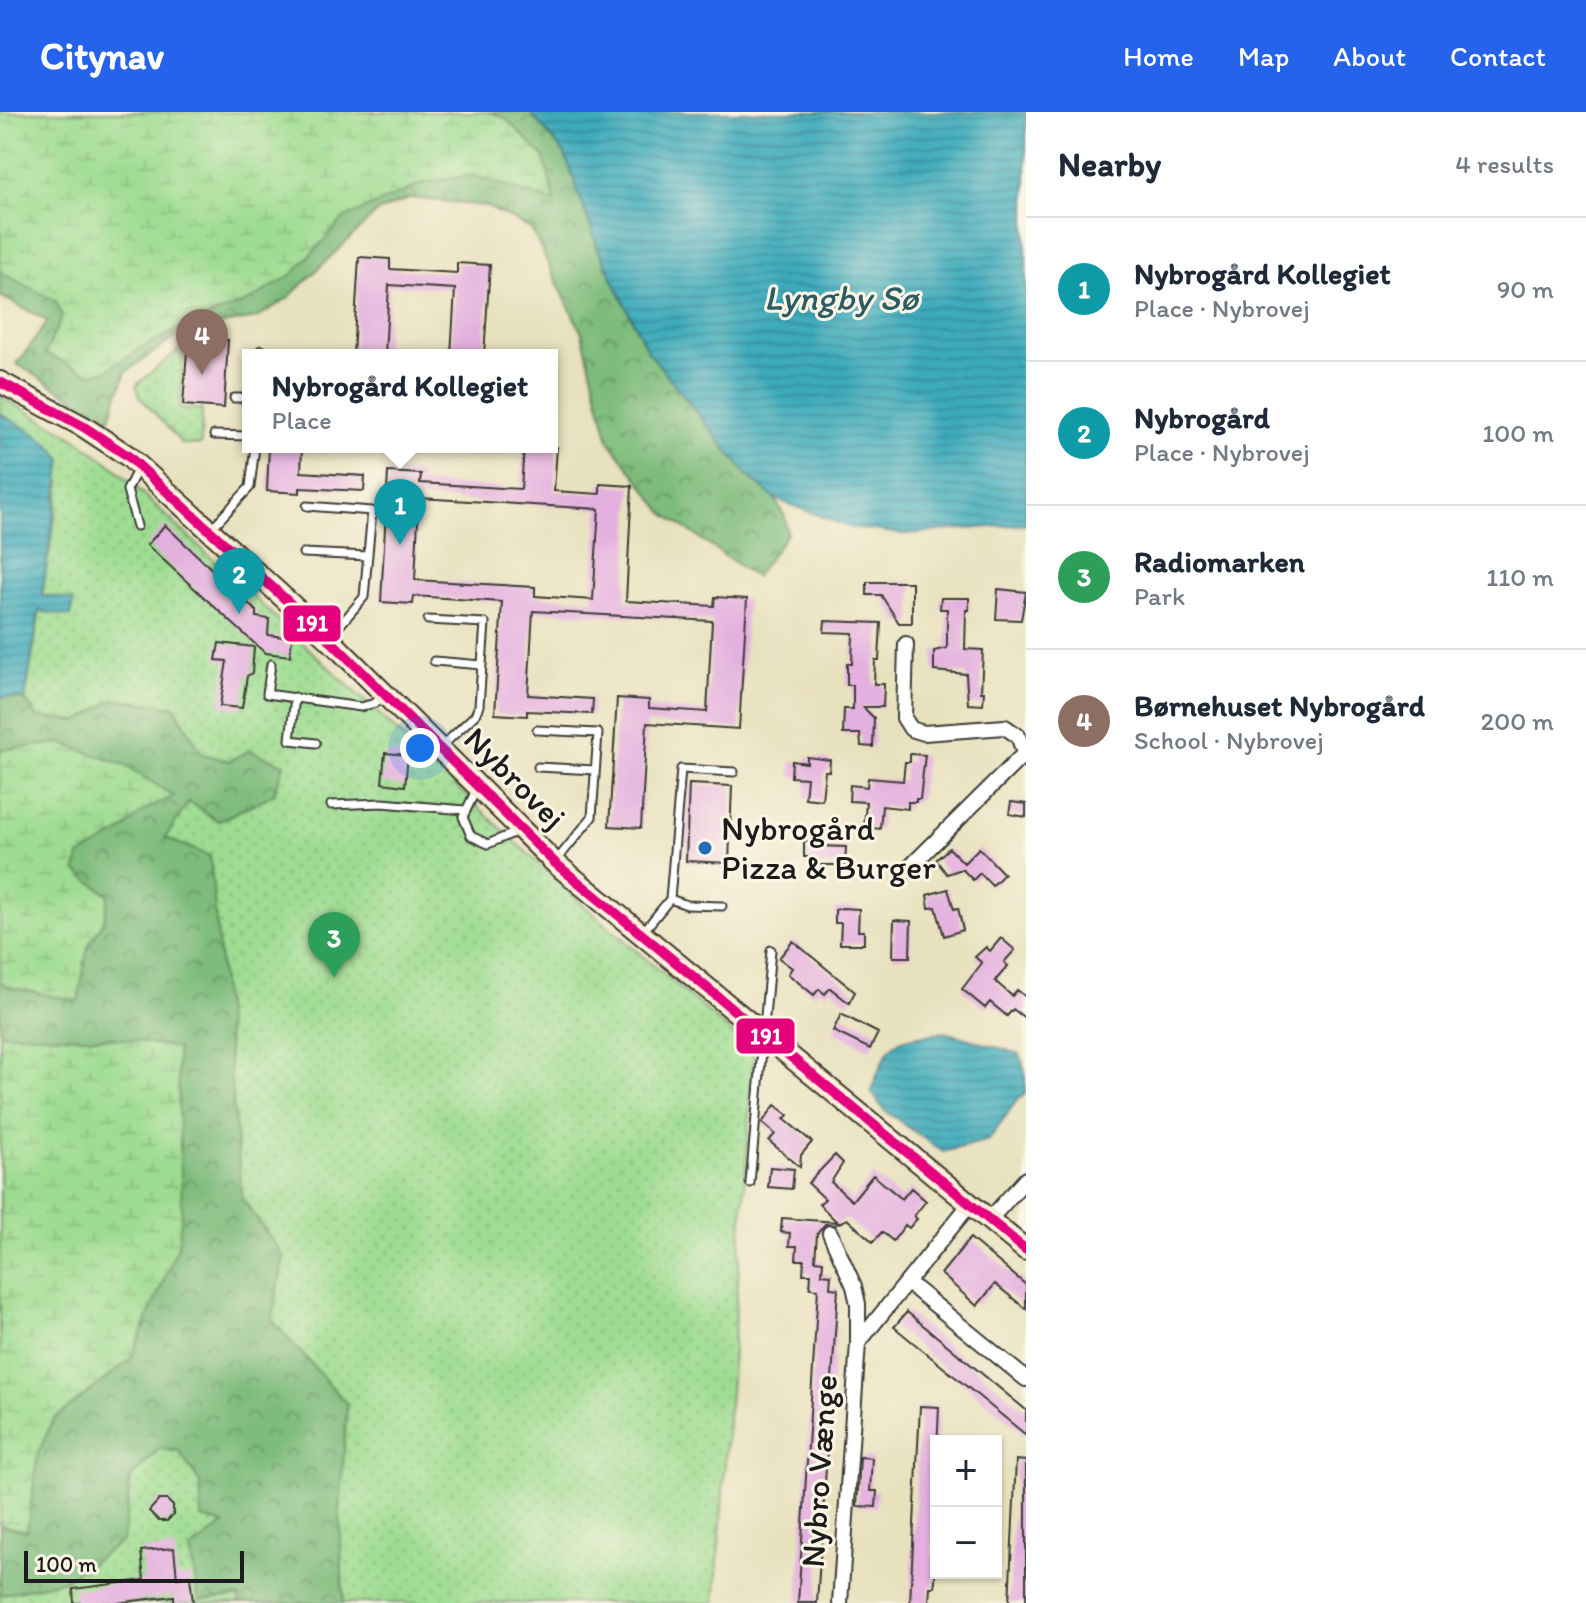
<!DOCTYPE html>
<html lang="en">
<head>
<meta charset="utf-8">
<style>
  body { margin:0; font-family:Itim,sans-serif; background:#f6f6f7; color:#1f2937 }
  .controls { position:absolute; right:24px; bottom:24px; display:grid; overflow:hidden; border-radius:0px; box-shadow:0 2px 6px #0004 }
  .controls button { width:72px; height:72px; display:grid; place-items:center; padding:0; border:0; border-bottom:2px solid #e0e1e3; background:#fff; color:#1f2937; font:40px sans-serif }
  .scale { position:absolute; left:24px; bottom:20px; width:220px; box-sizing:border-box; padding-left:8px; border:4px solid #1c1c1c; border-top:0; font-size:22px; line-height:28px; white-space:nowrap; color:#1c1c1c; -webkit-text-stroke:6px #fcf5e5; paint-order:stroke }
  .you { position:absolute; left:420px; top:636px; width:28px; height:28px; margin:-20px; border:6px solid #fff; border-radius:50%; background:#1a73e8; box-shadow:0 0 0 12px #1a73e833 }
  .badge { display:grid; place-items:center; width:52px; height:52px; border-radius:50%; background:#2563eb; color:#fff; font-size:26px; font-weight:700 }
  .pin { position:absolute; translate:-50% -66px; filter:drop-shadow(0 2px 4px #0008) }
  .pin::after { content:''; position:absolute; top:42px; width:28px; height:24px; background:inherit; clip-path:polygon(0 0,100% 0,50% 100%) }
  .popup { position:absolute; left:242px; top:237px; width:316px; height:104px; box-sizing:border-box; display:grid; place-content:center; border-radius:0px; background:#fff; filter:drop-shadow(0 2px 6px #0005); font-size:26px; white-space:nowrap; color:#747a83 }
  .popup b { font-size:30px; color:#1f2937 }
  .popup::after { content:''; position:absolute; left:50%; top:100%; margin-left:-16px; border:16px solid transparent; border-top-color:#fff }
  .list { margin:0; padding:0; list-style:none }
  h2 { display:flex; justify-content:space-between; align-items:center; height:104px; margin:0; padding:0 32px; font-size:34px }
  h2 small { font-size:26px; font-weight:400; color:#747a83 }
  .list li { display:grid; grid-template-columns:52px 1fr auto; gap:24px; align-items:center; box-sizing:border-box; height:144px; padding:0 32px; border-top:2px solid #e0e1e3 }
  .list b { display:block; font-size:30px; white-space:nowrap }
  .list p { margin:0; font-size:26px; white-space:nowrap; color:#747a83 }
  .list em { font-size:26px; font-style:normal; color:#747a83 }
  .map { position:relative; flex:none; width:1026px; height:1491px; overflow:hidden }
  header { display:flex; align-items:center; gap:48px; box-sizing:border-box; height:112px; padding:0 40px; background:#2563eb; color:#fff }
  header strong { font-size:38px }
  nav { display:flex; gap:44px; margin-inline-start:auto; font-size:28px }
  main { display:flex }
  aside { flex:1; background:#fff }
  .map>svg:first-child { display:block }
  .green { fill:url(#green-dots); stroke:#5c7c56; stroke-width:2 }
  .forest { fill:url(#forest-crowns); stroke:#4d6c4c; stroke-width:2 }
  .wetland { fill:url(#wetland-marsh); stroke:#5c7c56; stroke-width:2 }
  .water { fill:url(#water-rules); stroke:#2d646c; stroke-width:2 }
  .building { fill:#e4b0df; fill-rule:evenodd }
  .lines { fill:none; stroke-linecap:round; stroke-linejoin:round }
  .lane-casing { stroke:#3b3a34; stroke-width:11 }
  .street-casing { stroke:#3b3a34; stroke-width:18 }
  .secondary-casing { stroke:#3b3a34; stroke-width:24 }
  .lane { stroke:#fff; stroke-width:7 }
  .street { stroke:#fff; stroke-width:14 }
  .secondary { stroke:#fde5c5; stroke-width:20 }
  .bus-1-casing { stroke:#fcf5e5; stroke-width:16 }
  .bus-1 { stroke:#e5007d; stroke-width:10 }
  .poi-dot { fill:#1f6fb2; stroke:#fcf5e5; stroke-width:3 }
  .labels { text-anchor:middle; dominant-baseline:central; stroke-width:6; stroke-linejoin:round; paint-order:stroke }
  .street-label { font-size:34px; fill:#1c1c1c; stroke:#fcf5e5 }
  .poi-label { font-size:34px; fill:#1c1c1c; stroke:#fcf5e5; text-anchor:start }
  .water-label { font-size:36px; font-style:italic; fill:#2b5c64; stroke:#fcf5e5 }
  .line-badge { stroke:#fcf5e5; stroke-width:3 }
  .badge-label { font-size:22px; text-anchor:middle; font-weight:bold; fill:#fff }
</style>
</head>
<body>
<header>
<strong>Citynav</strong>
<nav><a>Home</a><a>Map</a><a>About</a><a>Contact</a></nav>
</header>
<main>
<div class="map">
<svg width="1026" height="1491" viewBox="0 0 1026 1491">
  <defs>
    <pattern id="green-dots" width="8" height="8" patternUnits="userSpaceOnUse" patternTransform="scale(2)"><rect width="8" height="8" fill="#9ddc91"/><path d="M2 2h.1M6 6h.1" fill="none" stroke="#87bc7c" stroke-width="1.8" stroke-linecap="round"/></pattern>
    <pattern id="forest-crowns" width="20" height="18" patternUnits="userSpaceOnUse" patternTransform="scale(2)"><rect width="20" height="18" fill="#7ebc7b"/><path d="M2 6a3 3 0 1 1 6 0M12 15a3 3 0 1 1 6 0" fill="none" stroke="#669864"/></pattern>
    <pattern id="wetland-marsh" width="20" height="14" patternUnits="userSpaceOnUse" patternTransform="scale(2)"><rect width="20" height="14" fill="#9ddc91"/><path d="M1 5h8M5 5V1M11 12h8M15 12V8" fill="none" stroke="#87bc7c"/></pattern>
    <pattern id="water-rules" width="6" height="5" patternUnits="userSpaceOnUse" patternTransform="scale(2)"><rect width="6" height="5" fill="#3eabbc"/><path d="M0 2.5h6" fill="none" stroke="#338a98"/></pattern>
  </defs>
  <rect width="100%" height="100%" fill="#fcf5e5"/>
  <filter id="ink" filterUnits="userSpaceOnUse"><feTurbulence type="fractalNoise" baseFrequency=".0125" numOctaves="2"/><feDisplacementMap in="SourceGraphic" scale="16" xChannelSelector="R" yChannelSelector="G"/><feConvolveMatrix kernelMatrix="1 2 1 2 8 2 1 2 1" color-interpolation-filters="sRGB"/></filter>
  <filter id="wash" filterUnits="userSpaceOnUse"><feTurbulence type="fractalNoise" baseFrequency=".006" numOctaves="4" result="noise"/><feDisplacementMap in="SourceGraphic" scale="32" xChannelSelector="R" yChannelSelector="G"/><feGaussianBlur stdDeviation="1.8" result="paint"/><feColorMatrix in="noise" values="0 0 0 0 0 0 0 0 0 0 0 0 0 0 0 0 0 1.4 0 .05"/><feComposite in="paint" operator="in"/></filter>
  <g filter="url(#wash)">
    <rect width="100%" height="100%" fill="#e8e1be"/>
    <path class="green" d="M184,234L180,296L202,298L201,333L182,332L140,285L136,273Z
      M0,284L72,324L113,354L582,792L754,940L715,1491H0V584L25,588L40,499L73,489L42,483L61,371L39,325L0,302Z"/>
    <path class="forest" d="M0,0H530L565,42L599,139L647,238L747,363L775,387L785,405L787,422L755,465L664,401L609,329L582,221L531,117L486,94L410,86L377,100L288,186L256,206L184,219L126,260L109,308L17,252L48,209L0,184Z
      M0,584L25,588L38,605L79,609L114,587L175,595L202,642L229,649L250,638L284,652L274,682L218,709L189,690L165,726L210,744L242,1086L284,1145L272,1208L347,1292L340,1399L343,1491H240L239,1484L199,1488L190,1438L224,1412L202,1406L200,1371L179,1339L159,1337L131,1365L123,1429L65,1468L0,1483Z"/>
    <path class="wetland" d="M0,0H489L505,6L544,45L555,90L473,63L423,71L343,107L294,161L247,190L186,213L141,236L107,258L91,262L45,242L62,205L56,189L0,160Z
      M61,631L122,652L174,684L143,699L120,721L79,744L76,759L109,783L104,809L88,834L78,889L9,875L0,869V638Z
      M0,921L123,927L177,936L182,1097L178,1134L130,1248L53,1308L38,1341L27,1419L0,1413Z"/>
    <path class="water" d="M530,0H1026V412L904,422L849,415L775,387L747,363L647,238L599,138L565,42Z
      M0,302C21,314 50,326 62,348L42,483L73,488L71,504L39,499L25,588L0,584Z
      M945,920L1020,942L1025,961V982L1015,991L989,1028L943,1040L884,998L871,979C891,926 888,928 945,920Z"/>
    <g id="blocks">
      <path class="building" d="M359,145L390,147V157L457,161V151L490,153L484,243H451L455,177L389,173L385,243H353Z
        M188,225L228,228L224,296L183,293Z
        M269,335H302L301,360L365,364L364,379L300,376V381L267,379Z
        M524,335H557L554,379L600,382V372L632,374L626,489L714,494L715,485L747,487L739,617L647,611L641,716L609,714L617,586L649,588V596L707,600L712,509L533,499L528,583L593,587L592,602L527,599V604L495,602L502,490L414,484L413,492L381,490L388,360L421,362L420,371L521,377ZM419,386L599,397L593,488L535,484V475L415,468Z
        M165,413L256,499V505L269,507L268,523L292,526L290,544L265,541L147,433Z
        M867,470H912V511H899L881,483H867Z
        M998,477L1026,480L1021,508L996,507Z
        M941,486H969V498H966L965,537L983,538L981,580H984L983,593L968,592L966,562L934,559V539L947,536V497H940Z
        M825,509L881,511L879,548H875L874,572H884L883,595H863L874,606L873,635L861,634L860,622H843L844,597H853V573H847V552H852L853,521L824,520Z
        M219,531L254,535L252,561L247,564L242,596L220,594L227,549L216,548Z
        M385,641L408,643L405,674L382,671Z
        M910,642L925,643L920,687H916V690H908V697L882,694L880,717L864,715L866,690L849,689L850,673L867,675L868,666L903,669L905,650H910Z
        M807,645L830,648L829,659H825L822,688L805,686L807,666L791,665L792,649L807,651Z
        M689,672L732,674L729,751L686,749Z
        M1011,690L1026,692V705L1009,702Z
        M804,730H817V734L846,735L845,753H809V745H804Z
        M949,736L964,751L979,736L1004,762L992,774L980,761L973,768L962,757L947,762L936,748Z
        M948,777L954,797L958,796L963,818L944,824L936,795L929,796L927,783Z
        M842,796L859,797L858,819H864V832H840L841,811H835V798Z
        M894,808L911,809L910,845H893Z
        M1001,826L1015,838L1004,850L1008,854L995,869L1012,884L1017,878L1026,885V907L1013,897L1007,904L990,890L985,896L962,877L982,851L975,845L986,835L990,839Z
        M793,829L855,880L849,891L830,876L825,882L819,877L814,883L788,862L792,856L779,846Z
        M841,902L878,921L870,937L833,919Z
        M775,993L788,1003L784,1007L812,1030L801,1043L800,1055L769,1029L775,1022L762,1011Z
        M835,1043L843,1051L831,1070L852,1089L873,1063L902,1087L911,1076L926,1089L914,1104L917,1107L909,1116L905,1113L893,1129L882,1120L873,1130L847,1107L835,1113L825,1112L817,1122L815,1148L823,1149L822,1162L831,1163L830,1176L838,1177L817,1491H798L818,1177L810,1176L811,1162H803L804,1148H796L797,1134H789L790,1121L781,1120L782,1106L837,1110L819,1092L825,1087L808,1071Z
        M770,1055L794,1057L792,1077L768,1075Z
        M970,1126L1026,1173V1197L995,1172L977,1194L941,1162Z
        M907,1200L1026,1298V1323L894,1215Z
        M920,1294L939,1295L932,1444H936L935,1469L934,1475H930L929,1491H910Z
        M860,1345L872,1346L870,1379H877L876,1395L857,1394Z
        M1016,1348L1026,1349V1491H1009Z
        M159,1388H167L173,1394V1403L167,1409H159L149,1399Z
        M174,1436L177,1466L190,1464L193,1491H174V1484L117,1491H74L73,1477L144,1468L141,1439Z"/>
    </g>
  </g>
  <g filter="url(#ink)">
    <use href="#blocks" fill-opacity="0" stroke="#3b3a34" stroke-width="2"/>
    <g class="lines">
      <g class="lane-casing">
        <path id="lane" d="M261,243V238
          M234,286H248
          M214,323L248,324
          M307,394L372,399L364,485L330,525
          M137,414L127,378L138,356
          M211,417L250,375L255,335
          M303,441L368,444
          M428,508L485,511L479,594L475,603L441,635
          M434,549L482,553
          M271,552L267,582L361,595L375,591L383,584
          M295,585L290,628L316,631
          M537,618L598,621L592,705L556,749
          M538,655L595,658
          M476,678L463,705L471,724L488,732L518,719
          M331,693L382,691L465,698
          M670,787L687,793L722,794
          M643,820L670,787L681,657L734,660
          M750,1071L771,838"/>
      </g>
      <g class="street-casing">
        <path id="street" d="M906,532L904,606L911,617L924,621L1005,615L1018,624L1024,640
          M906,759L1026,640
          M989,1108L1026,1067
          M830,1121L854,1174L858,1192V1231L840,1491
          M907,1170L1026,1267
          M858,1231L970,1092"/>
      </g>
      <g class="secondary-casing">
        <path id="secondary" d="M0,270L84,315L128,344L329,527L555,751L1026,1138"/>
      </g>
      <use href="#lane" class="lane"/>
      <use href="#street" class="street"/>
      <use href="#secondary" class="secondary"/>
      <g class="bus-1-casing">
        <path id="bus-1" d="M0,270L84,315L128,344L329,527L555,751L1026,1138"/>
      </g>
      <use href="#bus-1" class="bus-1"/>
    </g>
  </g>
  <circle class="poi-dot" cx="705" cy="736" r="8"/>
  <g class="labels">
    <g class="street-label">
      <text transform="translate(515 666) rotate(45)">Nybrovej</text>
      <text transform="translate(819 1359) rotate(-86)">Nybro Vænge</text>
    </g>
    <g class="poi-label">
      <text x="721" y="716">Nybrogård<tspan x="721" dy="39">Pizza &amp; Burger</tspan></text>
    </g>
    <g class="water-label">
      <text x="841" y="185">Lyngby Sø</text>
    </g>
  </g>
  <g class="line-badge">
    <rect x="282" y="492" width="60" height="39" rx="8" fill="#e5007d"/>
    <rect x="735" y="905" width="61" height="38" rx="8" fill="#e5007d"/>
  </g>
  <g class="badge-label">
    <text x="312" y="519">191</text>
    <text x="766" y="932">191</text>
  </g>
</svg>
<div class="controls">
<button>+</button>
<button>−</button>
</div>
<div class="scale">100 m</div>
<div class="you"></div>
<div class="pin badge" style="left:400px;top:433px;background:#0f9aa8">1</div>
<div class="popup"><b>Nybrogård Kollegiet</b>Place</div>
<div class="pin badge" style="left:239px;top:502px;background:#0f9aa8">2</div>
<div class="pin badge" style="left:334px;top:866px;background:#2e9e5b">3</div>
<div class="pin badge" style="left:202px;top:263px;background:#8d6e63">4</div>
</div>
<aside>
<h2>Nearby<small>4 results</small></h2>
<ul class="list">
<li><span class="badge" style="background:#0f9aa8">1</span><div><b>Nybrogård Kollegiet</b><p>Place · Nybrovej</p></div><em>90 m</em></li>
<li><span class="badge" style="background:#0f9aa8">2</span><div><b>Nybrogård</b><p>Place · Nybrovej</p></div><em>100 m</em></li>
<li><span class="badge" style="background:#2e9e5b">3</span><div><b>Radiomarken</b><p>Park</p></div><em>110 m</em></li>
<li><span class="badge" style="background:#8d6e63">4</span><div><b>Børnehuset Nybrogård</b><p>School · Nybrovej</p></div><em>200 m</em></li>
</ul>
</aside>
</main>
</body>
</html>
